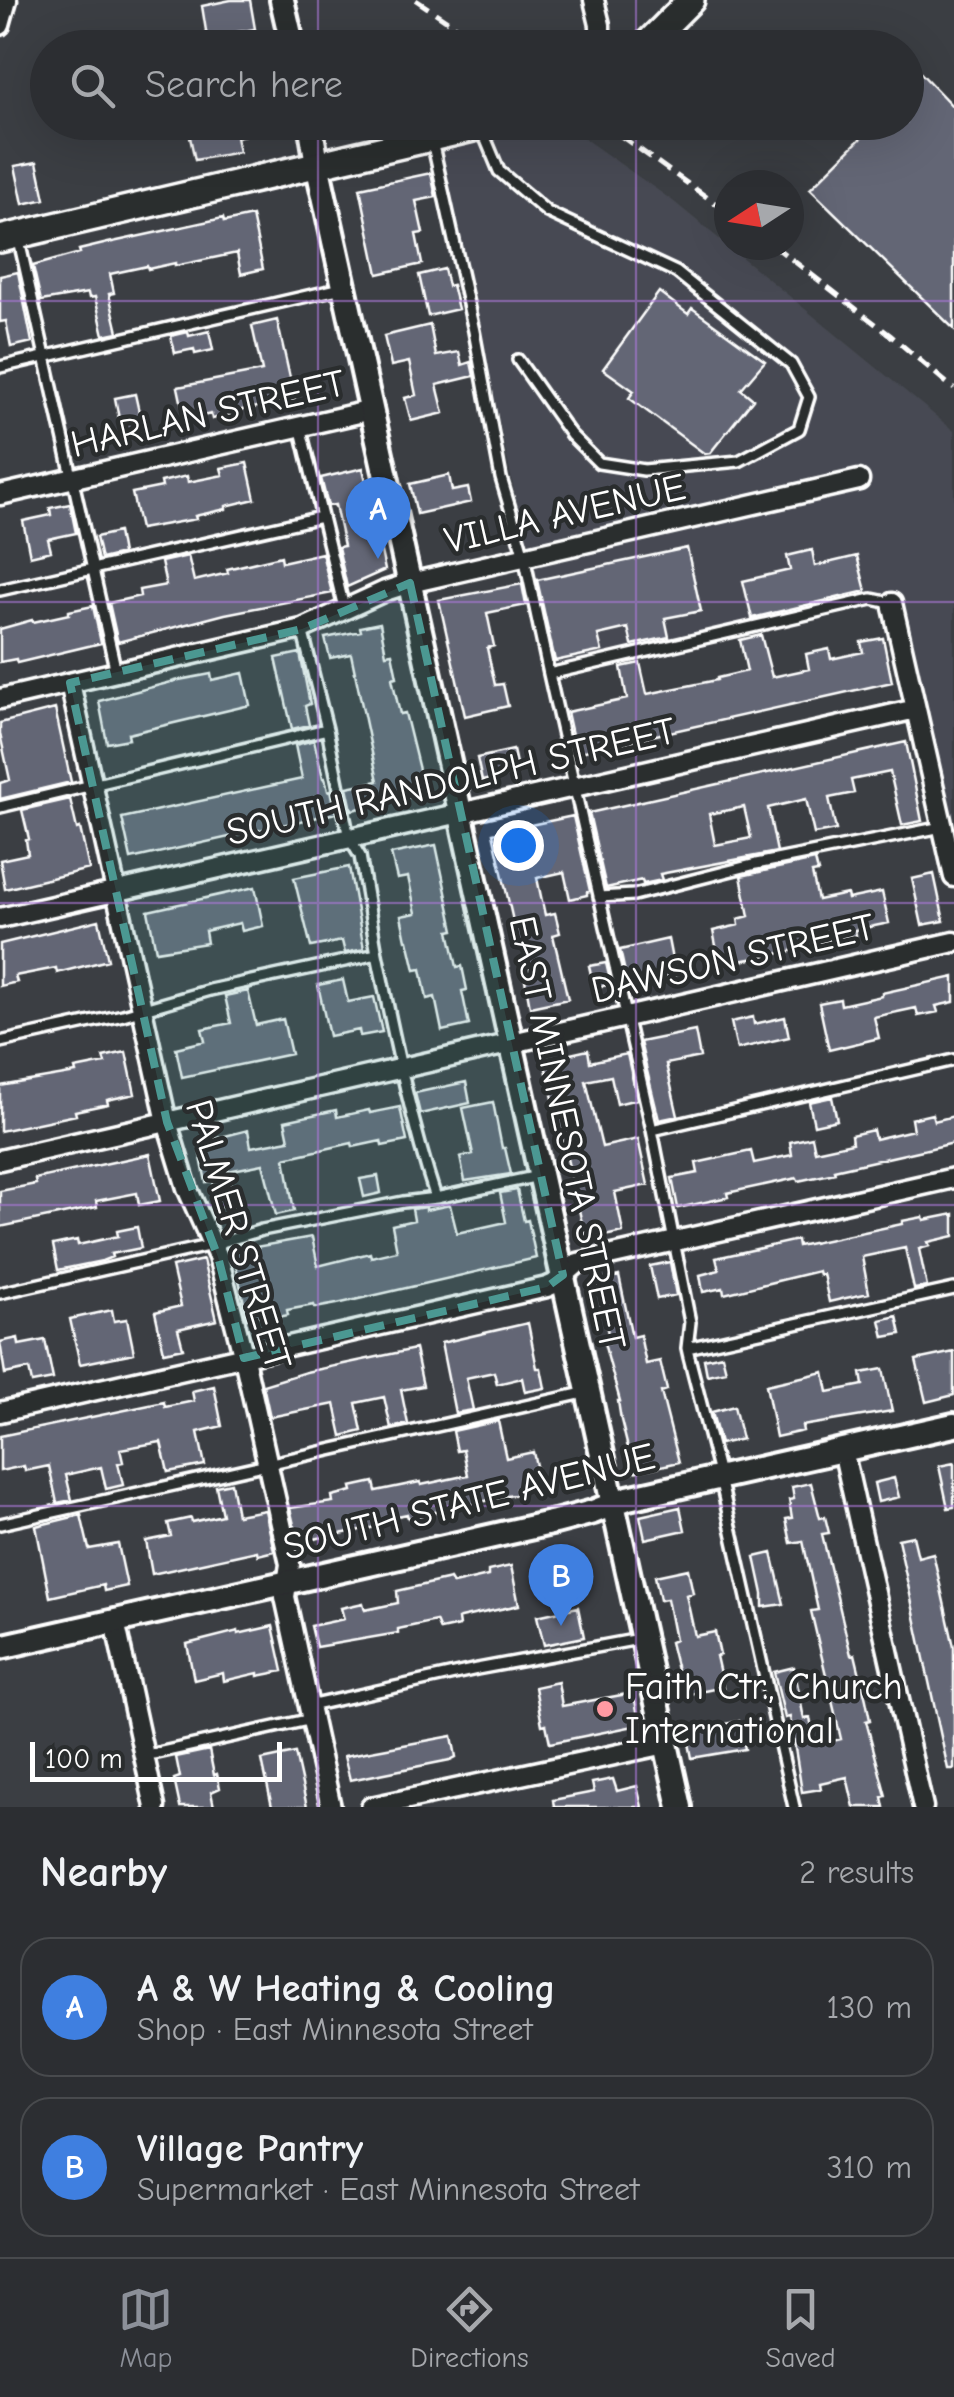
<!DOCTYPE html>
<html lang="en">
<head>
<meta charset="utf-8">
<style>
  body { margin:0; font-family:"Comic Neue",sans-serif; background:#34363a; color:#f1f3f6 }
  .compass { position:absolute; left:714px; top:170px; width:90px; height:90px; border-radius:50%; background:#2c2e32; box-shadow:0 10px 40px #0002; rotate:258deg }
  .scale { position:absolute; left:30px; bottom:25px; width:252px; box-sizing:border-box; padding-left:10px; border:5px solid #fff; border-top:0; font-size:28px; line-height:35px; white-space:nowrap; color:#fff; -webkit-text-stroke:8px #2a2d2e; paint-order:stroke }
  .you { position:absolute; left:518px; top:845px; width:35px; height:35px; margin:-25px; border:8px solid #fff; border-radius:50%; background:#1a73e8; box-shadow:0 0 0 15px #1a73e833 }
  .badge { display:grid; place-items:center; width:65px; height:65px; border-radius:50%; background:#8c9099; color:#fff; font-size:32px; font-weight:700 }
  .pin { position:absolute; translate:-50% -82px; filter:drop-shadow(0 2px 5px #0008) }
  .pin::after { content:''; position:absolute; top:52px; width:35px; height:30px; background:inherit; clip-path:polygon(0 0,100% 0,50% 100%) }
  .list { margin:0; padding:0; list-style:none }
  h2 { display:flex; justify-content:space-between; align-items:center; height:130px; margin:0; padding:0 40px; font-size:42px }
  h2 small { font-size:32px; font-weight:400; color:#a6a8ac }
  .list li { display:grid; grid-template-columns:65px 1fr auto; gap:30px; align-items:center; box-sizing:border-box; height:140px; margin:0 20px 20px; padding:0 20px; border:2px solid #484a4d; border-radius:30px }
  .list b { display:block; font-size:38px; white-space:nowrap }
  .list p { margin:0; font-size:32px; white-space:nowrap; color:#a6a8ac }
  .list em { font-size:32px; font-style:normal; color:#a6a8ac }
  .icon { flex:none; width:55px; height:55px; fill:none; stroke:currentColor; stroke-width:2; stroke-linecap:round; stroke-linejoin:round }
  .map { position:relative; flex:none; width:954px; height:1807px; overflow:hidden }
  .search { position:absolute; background:#2c2e32; box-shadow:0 10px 40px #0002; left:30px; right:30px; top:30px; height:110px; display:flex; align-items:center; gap:25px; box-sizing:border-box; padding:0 35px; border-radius:55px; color:#a6a8ac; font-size:38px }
  .sheet { height:450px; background:#2c2e32 }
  nav { display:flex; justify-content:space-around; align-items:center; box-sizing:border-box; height:140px; border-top:2px solid #484a4d; background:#2c2e32; font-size:28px; color:#a6a8ac }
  nav a { display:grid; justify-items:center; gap:5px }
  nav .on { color:#8c9099 }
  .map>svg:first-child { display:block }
  .built { fill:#474a52 }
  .building { fill:#636675; stroke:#fff; stroke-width:2.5; fill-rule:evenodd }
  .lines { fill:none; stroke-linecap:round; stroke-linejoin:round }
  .service-casing { stroke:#fff; stroke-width:16 }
  .minor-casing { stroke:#fff; stroke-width:25 }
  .tertiary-casing { stroke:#fff; stroke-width:30 }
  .secondary-casing { stroke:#fff; stroke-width:32 }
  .service { stroke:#2a2d2e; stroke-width:9 }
  .minor { stroke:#2a2d2e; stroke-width:18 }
  .tertiary { stroke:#2a2d2e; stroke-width:22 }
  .secondary { stroke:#2a2d2e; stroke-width:25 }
  .rail { stroke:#fff; stroke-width:5; stroke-dasharray:15 8; stroke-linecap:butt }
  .marked { fill:#4b9892; fill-opacity:0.2; stroke:#4b9892; stroke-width:8; stroke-dasharray:20 12; stroke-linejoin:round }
  .grid { fill:none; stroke:#a976d5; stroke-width:2.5; stroke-opacity:0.55 }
  .poi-dot { fill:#ff9aa2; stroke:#2a2d2e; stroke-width:4 }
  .labels { text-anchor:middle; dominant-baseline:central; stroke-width:9; stroke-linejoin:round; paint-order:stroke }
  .street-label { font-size:38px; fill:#fff; stroke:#2a2d2e }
  .poi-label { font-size:38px; fill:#fff; stroke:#2a2d2e; text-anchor:start }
</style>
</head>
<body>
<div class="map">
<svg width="954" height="1807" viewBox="0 0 954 1807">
  <rect width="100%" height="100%" fill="#3b3e43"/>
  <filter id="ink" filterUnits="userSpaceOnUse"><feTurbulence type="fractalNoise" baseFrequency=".01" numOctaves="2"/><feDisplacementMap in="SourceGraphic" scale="20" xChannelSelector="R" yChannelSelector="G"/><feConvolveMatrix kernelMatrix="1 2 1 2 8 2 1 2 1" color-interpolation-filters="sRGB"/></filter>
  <g filter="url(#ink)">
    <path class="built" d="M565,125L673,201L954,431V836L903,600L873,592L552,668L441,150Z"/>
    <path class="building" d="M231,0H250L255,29L207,37L202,6Z
      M916,68L954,108V329L810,189L877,122H906V77Z
      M241,122H273L274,129L236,137L239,152L195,160L188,128L208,124L209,129Z
      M37,162L45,199L23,204L15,166Z
      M431,173L436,197L416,201L423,233L416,234L422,264L378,274L360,188Z
      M252,216L263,269L241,274L237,253L175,266V263L148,269L147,266L110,274L114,293L109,294L118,332L104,335L95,297L89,298L88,293L41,301L33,266L80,253L79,250L108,243L223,218L224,222Z
      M444,269L448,286L452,285L458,309L428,316L419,275Z
      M18,272L32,342L11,347L6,321L0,322V276Z
      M659,292L688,314L692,308L765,361L741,389L753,399L710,453L705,454L629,398L634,391L603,369Z
      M277,320L295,400L236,411V414L212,419L211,414L185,420L178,387L262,371L252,326Z
      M430,325L436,356L459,352L462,365L471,362L474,376L437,385L444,413L411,421L405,398L416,395L409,362L391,366L384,336Z
      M209,331L213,350L195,354L194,349L175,353L171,336L188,332L189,336Z
      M135,394L143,430L122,434L115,398Z
      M247,463L255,499L226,506V509L195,516L196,519L140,529L132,493L162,487L161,482L187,476L188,482L223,475L221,468Z
      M363,468L385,570L347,587L338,547L344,546L335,505L328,506L321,478Z
      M449,475L452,491L468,488L471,502L417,514L410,484Z
      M70,504L76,533L48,539L51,551L30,556L23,521L51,515L50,508Z
      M118,532L122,554L101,559L96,537Z
      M687,548L701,611L665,618L669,637L632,645L628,628L598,635L602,651L555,661L537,580Z
      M812,550L815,566L857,556L866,591L752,618L743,581L790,570L787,556Z
      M322,553L332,593L225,614L118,642L117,639L109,603L140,596L139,590L166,585L161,562L188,556L194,581L228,573L227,569L281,556L282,562Z
      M522,584L526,605L487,613L494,646L487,648L495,685L503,684L508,706L465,716L439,600Z
      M93,606L101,643L17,663L16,659L0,662V629L32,620L33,622L69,614V611Z
      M380,623L386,654L392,653L397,677L392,678L400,714L405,713L425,794L352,810L347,787L378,781L351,654L330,658L325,638L361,631L360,627Z
      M761,635L772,677L809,669L806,654L829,649L831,659L863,652L861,642L883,638L892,682L576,753L567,712L627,699L621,667L640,663L647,694L717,680V678L747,671L740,640Z
      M300,653L310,704L305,706L309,725L292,729L276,658Z
      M243,673L250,705L128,734L129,739L107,743L99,701L179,680L211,674L212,680Z
      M55,709L71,782L0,799V783L10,780L0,734V723Z
      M314,740L323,778H325L328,791L331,790L336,813L131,859L122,818L302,779L295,745Z
      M906,742L922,821L902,825L890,772L851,780L854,793L829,798L836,830L814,834L806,799L768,808L777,852L660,874L662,880L643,884L642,880L606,888L589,813ZM744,807L751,838L715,845L709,814Z
      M513,750L518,773L482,781L477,758Z
      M70,799L77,829L80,828L89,869L5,889L0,860L28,854L26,840L29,839L22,810Z
      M573,816L590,891L587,892V895L570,899L564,872L537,878L545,915L555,913L560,933L553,935L568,999L530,1007L525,980L532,978L524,941L518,943L493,833Z
      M436,845L454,930L449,931L457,967L462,966L467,990L462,991L469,1025L442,1031L435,997L427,999L421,969L415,970L408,940H406L401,916L416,913L408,877L397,879L391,854Z
      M815,860L818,872L812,873L818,900L847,894L848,899L882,892L889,923L855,930L856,935L796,948V950L720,965L713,931L739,925L738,919L749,916L741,876Z
      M349,867L364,949L345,953L342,941L311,947L294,878Z
      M934,874L944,921L922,925L912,879Z
      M255,887L263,926L242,931L240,923L205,931L207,943L156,951L148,911Z
      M99,920L108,960L57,973L56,968L15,976L17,982L0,986V944Z
      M668,939L675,975L628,986L620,950Z
      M606,963L611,984L594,988L589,966Z
      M954,977V1002L936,1006L938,1012L918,1016L916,1008L874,1017L879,1038L829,1050L819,1003L840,999L841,1005L882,996V993Z
      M343,980L348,1002L374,997L382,1032L360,1036L359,1030L329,1036L318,985Z
      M248,991L256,1025L283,1019L291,1054L182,1077L176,1048L205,1041L202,1029L231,1023L225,996Z
      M753,1017L754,1024L785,1017L789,1037L737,1049L731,1022Z
      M695,1031L700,1057L666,1064L678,1116L659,1120L640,1042Z
      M588,1050L590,1062L627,1054L637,1099L617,1104L611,1076L586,1081L602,1147L638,1139L648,1185L615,1192L623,1232L586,1240L544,1060Z
      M126,1052L135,1094L107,1100L108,1104L75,1111L76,1115L0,1131V1086L76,1073L75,1069L105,1063L103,1057Z
      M466,1082L470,1103L420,1114L415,1093Z
      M832,1097L837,1120L814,1125L809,1102Z
      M493,1102L502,1148H505L511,1174L465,1181L460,1157L473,1154L463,1108Z
      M400,1107L407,1141L382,1146L381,1141L353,1147L352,1143L285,1158L294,1211L276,1215L263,1164L228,1171L235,1205L219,1208L213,1181L206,1182L198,1143L248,1130L251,1147L289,1140L285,1121L336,1110L337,1117L369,1110L370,1113Z
      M932,1114L934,1121L954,1116V1143L834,1170L835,1173L798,1181L797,1178L727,1193L728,1197L678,1208L672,1178L698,1173L696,1163L751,1151L754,1163L792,1155L790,1142L812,1137L815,1151L852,1143L851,1135L873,1130L875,1139L913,1130L911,1119Z
      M150,1154L160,1201L139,1205L137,1193L96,1201L97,1207L0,1227V1191L36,1184L35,1179Z
      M378,1176L381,1193L364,1197L360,1179Z
      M517,1190L524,1221L528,1220L536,1258L337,1304L315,1308L314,1305L287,1310L288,1315L269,1319L268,1314L247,1318L233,1251L312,1237L318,1266L370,1253L371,1257L397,1251L392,1225L414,1220L412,1209L426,1207V1210L450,1205L457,1233L506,1222L500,1193Z
      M954,1214V1236L928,1242L930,1246L919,1249L927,1287L914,1289L905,1248L862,1257L869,1293L846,1298L829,1302L823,1274L819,1275L818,1271L724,1294L723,1288L703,1292L700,1275L719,1270L716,1258L797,1240L798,1246L902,1224V1221L923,1217L924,1220Z
      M137,1227L141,1248L111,1254L112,1257L102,1261L58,1270L53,1245L77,1240L78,1245L118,1236L117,1231Z
      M203,1260L217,1320L178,1329L183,1348L164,1352L155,1312L181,1306L172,1267Z
      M670,1262L676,1295L657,1299L650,1266Z
      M619,1276L632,1337L640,1335L646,1364L660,1361L667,1390L661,1392L679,1462L634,1472L621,1420L618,1401H620L604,1343L610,1342L596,1281Z
      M112,1310L114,1321L127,1319L134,1353L80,1364L70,1319Z
      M897,1316L901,1334L884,1337L880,1320Z
      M528,1323L537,1368H541L545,1388L525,1392L522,1378L497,1384L494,1372L466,1378L473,1410L455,1413L441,1343Z
      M18,1338L19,1345L45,1340L53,1379L32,1383L29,1369L5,1374L0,1342Z
      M415,1349L423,1386L401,1390L408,1424L391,1428L384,1397L356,1403L362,1431L342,1436L335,1404L270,1417L263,1385L306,1372Z
      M954,1352V1395L926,1402L916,1360Z
      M722,1355L726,1371L707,1375L704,1359Z
      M883,1369L892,1411L802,1426L803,1431L776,1437L766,1385L824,1372L828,1392L863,1385L861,1373Z
      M214,1386L222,1426L198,1432L205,1465L168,1472L161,1442L120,1449L123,1462L118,1463L123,1485L106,1489L101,1467L66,1475L72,1500L57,1503L49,1466L25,1471L24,1466L0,1471V1436L164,1402L165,1407L194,1401L192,1391Z
      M734,1406L742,1439L720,1444L712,1412Z
      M498,1421L506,1458L533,1452L540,1484L516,1489L517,1494L408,1518L407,1514L379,1520L381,1526L298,1542L290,1508L333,1502L332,1496L352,1491L351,1487L374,1482L376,1491L420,1482L421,1485L468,1475L463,1450L457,1451L453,1431Z
      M954,1463V1507L948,1508L939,1466Z
      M894,1478L899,1497L878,1502L874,1483Z
      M231,1483L237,1515L265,1510L274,1551L258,1555L257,1551L152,1574L146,1541L171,1536L168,1523L191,1518L192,1522L222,1515L216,1486Z
      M811,1483L820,1518L825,1517L829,1533L822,1534L851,1655L855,1654L866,1700L870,1720L866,1721L886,1796L882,1797L884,1807H854L847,1777L820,1783L821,1789L802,1792L790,1717L785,1718L774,1672L794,1667L804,1719L810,1718L815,1745L841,1739L811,1611L818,1610L803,1541L791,1543L786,1519L792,1518L789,1500L794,1499L792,1487Z
      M680,1507L685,1530L645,1539L640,1516Z
      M81,1515L89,1549L118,1544L127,1586L104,1591L103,1585L50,1597L36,1526Z
      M913,1536L918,1557L933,1553L954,1647V1769H948L898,1539Z
      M772,1553L784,1604L763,1607V1594L755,1557Z
      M511,1566L519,1605L460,1618L458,1619L459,1626L440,1630L436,1621L398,1629V1633L316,1647L311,1626L344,1619L341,1608L363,1603L365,1610L398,1603L397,1591L450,1579L453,1584L488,1576V1571Z
      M688,1569L693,1593L686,1595L695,1636L715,1632L720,1655L716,1656L723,1687L686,1695L683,1694L670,1642L675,1640L667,1599L660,1600L655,1576Z
      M578,1607L584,1637L544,1645L537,1616Z
      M273,1626L283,1671L258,1676V1673L224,1681L223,1673L194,1680L187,1644L238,1631V1634Z
      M558,1682L562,1706L627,1694L629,1701L635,1700L638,1716L632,1717L634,1726L550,1743L546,1724L542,1725L535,1687Z
      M739,1721L745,1749L692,1758L687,1733Z
      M452,1736L456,1757L450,1760L350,1780L344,1756Z
      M209,1750L214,1775L217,1774L220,1788L211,1792L214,1807H180L174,1779L180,1777L176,1757Z
      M295,1753L307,1807H272L262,1760Z
      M613,1779L617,1791L637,1786L642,1807H554L553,1800L594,1792L592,1783Z"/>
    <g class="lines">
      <g class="service-casing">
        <path id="service" d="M482,130L499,171L547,212L676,272L791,364L809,397L799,429L739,461L644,470L599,463L571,435L518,360
          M432,141L474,331L501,478L524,556L549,674
          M18,236L116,672
          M0,367L342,288
          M300,426L344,608
          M0,590L321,517
          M327,729L349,838L360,856L377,954
          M0,807L327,729L302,629
          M599,897L634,895L756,864L942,827
          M0,1042L123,1015L210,990L377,954C394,1036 410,1119 436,1198
          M652,1130L954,1060
          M0,1293L212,1245L262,1230L403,1202L436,1198L539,1176
          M687,1348L954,1289
          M0,1524L588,1392
          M309,1706L477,1669L639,1639
          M144,1756L312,1719
          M794,1807L720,1478L689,1357L687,1348L690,1322L652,1130L549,674L872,599L891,603"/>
      </g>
      <g class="minor-casing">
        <path id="minor" d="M594,0L600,25V48
          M0,25L7,0
          M0,495L372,410
          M892,603L954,877
          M70,683L167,1122L187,1188L218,1257L244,1358L290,1564L285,1597L331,1807
          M0,699L302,629L385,591L410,583L859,480
          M0,918L916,709
          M0,1160L954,942
          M0,1412L547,1287L554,1284L578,1263L954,1178
          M843,1450L923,1807
          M115,1621L155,1807
          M371,1807L666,1744"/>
      </g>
      <g class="tertiary-casing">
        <path id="tertiary" d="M282,0L293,48
          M310,122L317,164L680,1807
          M0,1647L555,1522L593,1512L628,1498L954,1425"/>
      </g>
      <g class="secondary-casing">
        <path id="secondary" d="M643,48L691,0
          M0,239L499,122"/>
      </g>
      <use href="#service" class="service"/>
      <use href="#minor" class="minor"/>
      <use href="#tertiary" class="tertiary"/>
      <use href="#secondary" class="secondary"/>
      <path class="rail" d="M416,0L488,48
        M601,122L729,213
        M773,245L890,335L954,389"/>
    </g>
  </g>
  <path class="marked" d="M410,583L563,1275L547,1287L244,1358L218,1257L167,1122L70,683L302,629Z"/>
  <path class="grid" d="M318,0V48M636,0V48M318,122V1807M636,122V1807M0,301H954M0,602H954M0,903H954M0,1205H954M0,1506H954"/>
  <circle class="poi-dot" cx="605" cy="1709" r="10"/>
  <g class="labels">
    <g class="street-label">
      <text transform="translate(208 414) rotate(-13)">HARLAN STREET</text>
      <text transform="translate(565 514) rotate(-13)">VILLA AVENUE</text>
      <text transform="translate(451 782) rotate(-13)">SOUTH RANDOLPH STREET</text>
      <text transform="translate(733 959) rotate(-13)">DAWSON STREET</text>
      <text transform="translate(567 1133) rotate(78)">EAST MINNESOTA STREET</text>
      <text transform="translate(238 1235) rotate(73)">PALMER STREET</text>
      <text transform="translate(469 1502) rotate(-14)">SOUTH STATE AVENUE</text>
    </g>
    <g class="poi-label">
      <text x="625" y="1687">Faith Ctr., Church<tspan x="625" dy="44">International</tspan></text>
    </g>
  </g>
</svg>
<svg class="compass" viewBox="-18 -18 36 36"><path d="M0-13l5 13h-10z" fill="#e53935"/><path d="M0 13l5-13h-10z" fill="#a6a8ac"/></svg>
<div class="scale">100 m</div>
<div class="you"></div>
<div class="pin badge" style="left:378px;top:559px;background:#3f7fe0">A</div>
<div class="pin badge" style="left:561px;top:1626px;background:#3f7fe0">B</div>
<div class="search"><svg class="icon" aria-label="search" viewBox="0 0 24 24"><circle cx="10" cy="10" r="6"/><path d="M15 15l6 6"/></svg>Search here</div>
</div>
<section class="sheet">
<h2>Nearby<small>2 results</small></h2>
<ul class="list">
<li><span class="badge" style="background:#3f7fe0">A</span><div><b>A &amp; W Heating &amp; Cooling</b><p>Shop · East Minnesota Street</p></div><em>130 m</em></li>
<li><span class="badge" style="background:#3f7fe0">B</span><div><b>Village Pantry</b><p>Supermarket · East Minnesota Street</p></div><em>310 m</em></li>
</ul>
</section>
<nav>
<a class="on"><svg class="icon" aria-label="map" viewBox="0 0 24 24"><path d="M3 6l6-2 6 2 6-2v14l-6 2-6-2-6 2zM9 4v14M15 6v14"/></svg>Map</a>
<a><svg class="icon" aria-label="directions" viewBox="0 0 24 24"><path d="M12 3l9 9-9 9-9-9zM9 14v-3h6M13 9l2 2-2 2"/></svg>Directions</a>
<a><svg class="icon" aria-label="saved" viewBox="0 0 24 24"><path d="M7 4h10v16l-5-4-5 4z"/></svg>Saved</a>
</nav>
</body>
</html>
